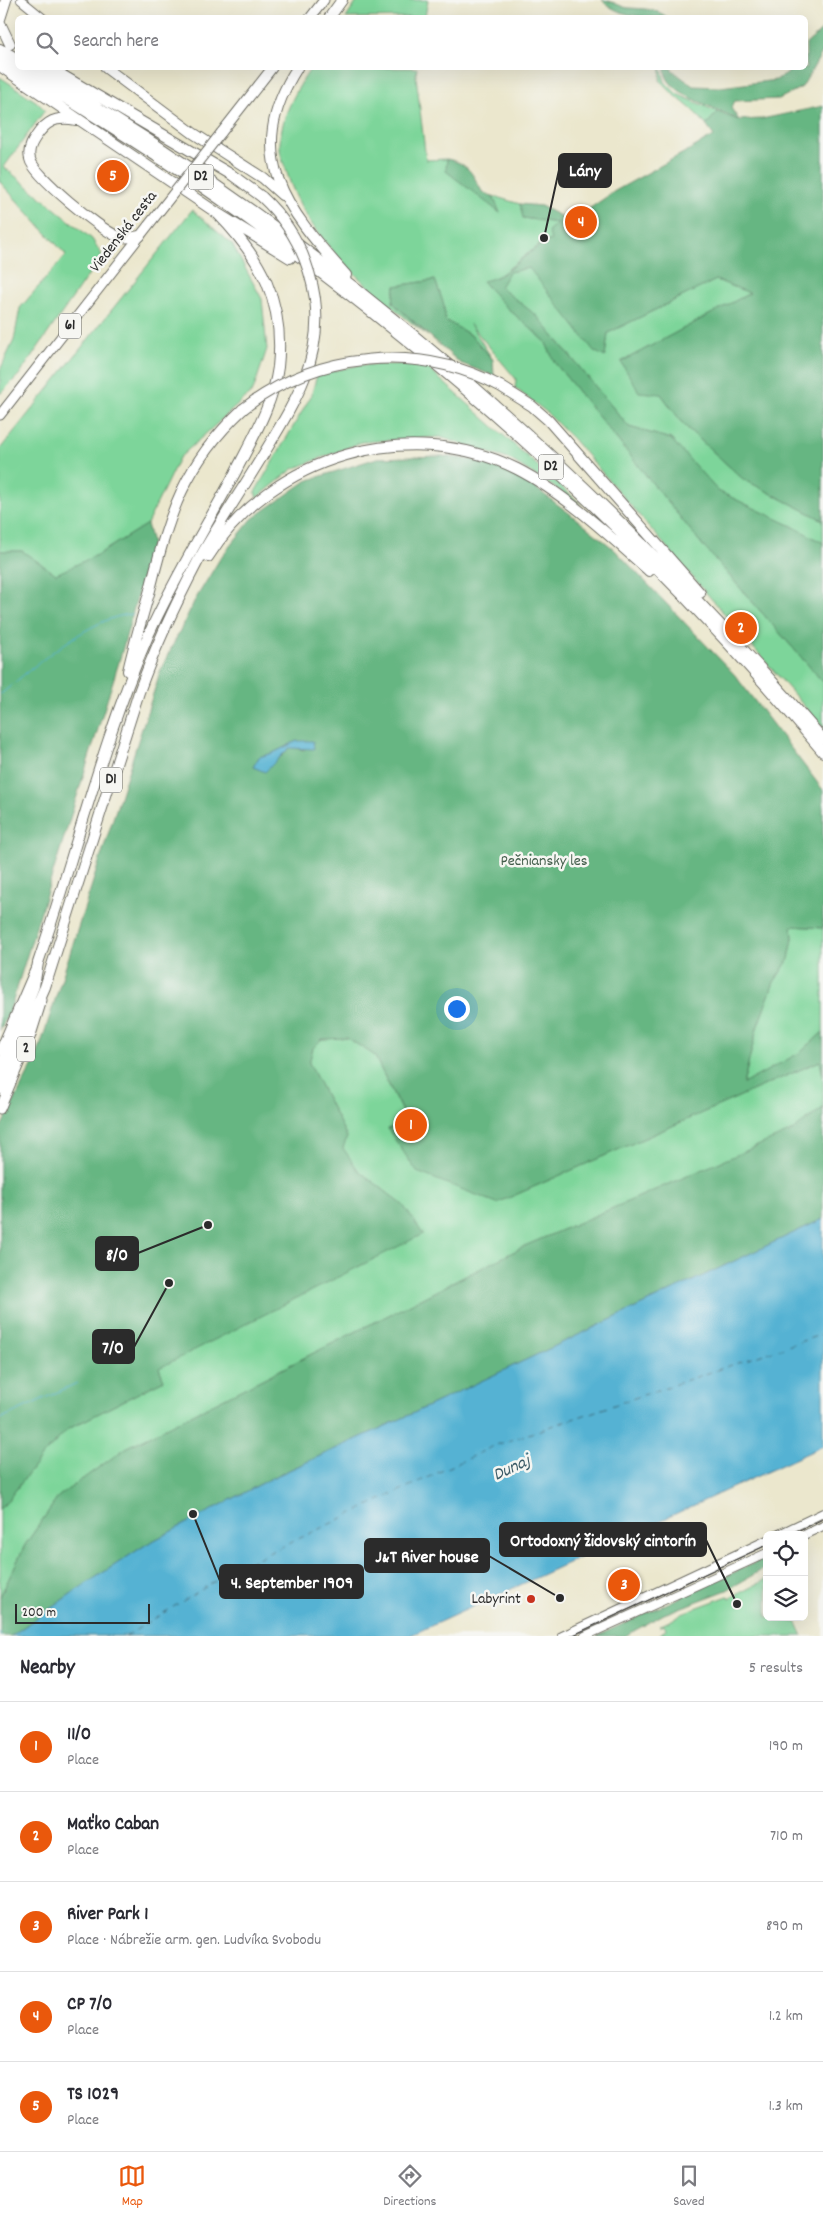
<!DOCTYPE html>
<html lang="en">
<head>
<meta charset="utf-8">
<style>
  body { margin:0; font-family:Dekko,sans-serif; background:#f7f7f7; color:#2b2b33 }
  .controls { position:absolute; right:15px; bottom:15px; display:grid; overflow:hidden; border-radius:8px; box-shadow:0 5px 20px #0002 }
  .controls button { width:45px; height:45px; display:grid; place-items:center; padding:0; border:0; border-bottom:1px solid #e1e1e2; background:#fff; color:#2b2b33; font:25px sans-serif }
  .scale { position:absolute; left:15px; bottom:12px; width:135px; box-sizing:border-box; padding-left:5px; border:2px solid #2b2b2b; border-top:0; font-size:14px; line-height:18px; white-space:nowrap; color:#2b2b2b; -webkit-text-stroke:4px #f6f6f2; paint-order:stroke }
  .you { position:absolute; left:456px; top:1008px; width:18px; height:18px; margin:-12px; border:4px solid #fff; border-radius:50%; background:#1a73e8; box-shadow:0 0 0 8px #1a73e833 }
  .badge { display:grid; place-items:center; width:32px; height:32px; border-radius:50%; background:#ea580c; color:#fff; font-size:16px; font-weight:700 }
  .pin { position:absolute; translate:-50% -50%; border:2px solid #fff; box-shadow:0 1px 5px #0006 }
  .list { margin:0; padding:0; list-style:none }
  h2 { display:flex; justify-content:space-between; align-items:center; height:65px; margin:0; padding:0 20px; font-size:21px }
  h2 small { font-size:16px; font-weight:400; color:#7c7c81 }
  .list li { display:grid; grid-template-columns:32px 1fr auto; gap:15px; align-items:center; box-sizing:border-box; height:90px; padding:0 20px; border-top:1px solid #e1e1e2 }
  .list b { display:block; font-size:19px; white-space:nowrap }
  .list p { margin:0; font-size:16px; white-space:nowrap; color:#7c7c81 }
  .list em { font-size:16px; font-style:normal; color:#7c7c81 }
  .icon { flex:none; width:28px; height:28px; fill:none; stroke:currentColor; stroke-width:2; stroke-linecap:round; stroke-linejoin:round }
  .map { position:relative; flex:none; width:823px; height:1636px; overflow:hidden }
  .search { position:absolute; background:#fff; box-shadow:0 5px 20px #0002; left:15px; right:15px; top:15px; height:55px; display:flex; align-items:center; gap:12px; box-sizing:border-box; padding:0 18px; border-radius:8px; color:#7c7c81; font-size:19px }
  .sheet { height:515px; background:#fff }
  nav { display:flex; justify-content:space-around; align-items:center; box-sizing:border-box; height:70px; border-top:1px solid #e1e1e2; background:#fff; font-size:14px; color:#7c7c81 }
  nav a { display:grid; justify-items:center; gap:2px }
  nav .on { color:#ea580c }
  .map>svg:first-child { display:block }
  .green { fill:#7dd59a; stroke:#548062 }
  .forest { fill:#66b682; stroke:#487056; fill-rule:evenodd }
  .water { fill:#55b2d3; stroke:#406e7f }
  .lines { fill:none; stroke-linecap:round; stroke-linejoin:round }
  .stream { stroke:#55b2d3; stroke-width:1 }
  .ferry { stroke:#3a5a66; stroke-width:1; stroke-dasharray:6 5; stroke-linecap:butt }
  .secondary-casing { stroke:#6e6d64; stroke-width:10 }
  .primary-casing { stroke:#6e6d64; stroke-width:11 }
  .motorway-casing { stroke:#6e6d64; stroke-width:12 }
  .secondary { stroke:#fff; stroke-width:8 }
  .primary { stroke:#fff; stroke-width:9 }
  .motorway { stroke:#fff; stroke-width:10 }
  .tram { stroke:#2b2b2b; stroke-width:1 }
  .primary-bridge-casing { stroke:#6e6d64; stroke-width:11; stroke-linecap:butt }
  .motorway-bridge-casing { stroke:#6e6d64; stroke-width:12; stroke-linecap:butt }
  .primary-bridge { stroke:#fff; stroke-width:9 }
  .motorway-bridge { stroke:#fff; stroke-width:10 }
  .poi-dot { fill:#c8321e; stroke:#f6f6f2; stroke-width:2 }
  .labels { text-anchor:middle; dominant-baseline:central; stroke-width:5; stroke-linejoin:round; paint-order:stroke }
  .shield { fill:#f6f6f2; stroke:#686867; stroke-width:1 }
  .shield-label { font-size:15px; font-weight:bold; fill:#2b2b2b }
  .street-label { font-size:16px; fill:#2b2b2b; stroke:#f6f6f2 }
  .park-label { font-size:16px; fill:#445e4c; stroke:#f6f6f2 }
  .poi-label { font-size:16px; fill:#2b2b2b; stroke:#f6f6f2; text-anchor:end }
  .water-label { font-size:18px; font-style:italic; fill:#3a5a66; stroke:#f6f6f2 }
  .leader { fill:none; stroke:#2b2b2b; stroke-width:2 }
  .callout-dot { fill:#2b2b2b; stroke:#f6f6f2; stroke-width:2 }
  .callout { fill:#2b2b2b; stroke:#2b2b2b; stroke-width:2 }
  .callout-label { font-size:18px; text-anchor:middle; font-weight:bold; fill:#fff }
</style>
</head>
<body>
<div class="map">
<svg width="823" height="1636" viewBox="0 0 823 1636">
  <rect width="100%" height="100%" fill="#f6f6f2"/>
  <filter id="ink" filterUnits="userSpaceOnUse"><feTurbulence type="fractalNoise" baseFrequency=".02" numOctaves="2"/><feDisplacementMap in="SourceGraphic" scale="10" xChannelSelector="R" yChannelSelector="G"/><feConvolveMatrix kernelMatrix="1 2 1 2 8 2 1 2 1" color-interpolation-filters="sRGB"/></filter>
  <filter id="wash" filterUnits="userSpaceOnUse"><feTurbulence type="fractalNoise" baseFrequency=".0096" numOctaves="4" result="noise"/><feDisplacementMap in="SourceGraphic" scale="20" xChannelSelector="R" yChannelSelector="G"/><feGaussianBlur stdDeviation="1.12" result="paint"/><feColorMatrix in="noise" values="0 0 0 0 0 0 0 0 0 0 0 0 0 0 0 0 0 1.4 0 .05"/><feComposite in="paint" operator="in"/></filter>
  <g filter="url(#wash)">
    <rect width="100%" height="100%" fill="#ebe7cd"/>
    <path class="green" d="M358,0H428L425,17L346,18Z
      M311,68H417L416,76L426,160L447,159L446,171L499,211L493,196L520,204L523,218L557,223L551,240L540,244L494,280L483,282L506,307L545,341L555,363L705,548L823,682V728L574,440L545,411L515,388L516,379L470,324L493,360L472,336L445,320L444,305L435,280L395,286L393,303L428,336C372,291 307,242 286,170C284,164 280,155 280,148C279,120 296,90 311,68Z
      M661,68L665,82L677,94L718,112L706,125C693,107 673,97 660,80Z
      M0,77L37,102L45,110L4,167L92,239L102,255L19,375L0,394V370L14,340L20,308L66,255L0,182Z
      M192,210L232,244L262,299L267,349L253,391L179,458L147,524L99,554L56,575L22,551H0V449Z
      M604,241L605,357L608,333L716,280L750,293L621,362L661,394L684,425L743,479L823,520V543L792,526L717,491L671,439L629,427L537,316L499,287L509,272L529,268Z
      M423,364L582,505L511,460L440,437L362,442L293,469L257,498L255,492L311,396L317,375L359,365Z
      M792,926L823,928V1032L801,1052L743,1085L757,1028L774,982L789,959L793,938Z
      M347,1038L374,1055L406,1120L388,1129L497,1203L820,1061L823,1076V1108L793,1131L527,1245L126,1448L59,1496L25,1545L0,1597V1510L43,1455L68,1429L164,1380L159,1368L403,1205L358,1170L342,1148L347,1137L309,1063L313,1048L322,1039Z
      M767,1579V1617H785L786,1620L797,1623L803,1636H658L666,1629L664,1625L660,1627L659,1626L678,1617L682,1613L728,1596L730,1598Z"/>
    <path class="forest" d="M602,0C613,0 619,7 629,8C643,9 655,8 667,17C645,18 618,17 602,0Z
      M823,29V51L802,87L779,99L735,101L731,108L739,120L762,119L823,106V520L743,479L684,425L661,394L639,392L621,362L750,293L716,280L608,333L605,357L594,351L529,268L509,272L500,287L537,316L629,427L671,439L718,491L792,526L823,543V682L705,548L555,363L545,341L506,307L482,281C509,278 526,249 551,240L548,231L557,223L523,218L520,204L541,206L562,217L583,213L615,191L714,136L706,125L718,112L738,120C718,107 663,94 665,68H672V70L693,86L720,87L776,80L787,74L791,68H806V44Z
      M447,159C470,164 472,174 483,193L493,196L500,213L446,171Z
      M435,280L444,305L445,320L472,336L493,360L494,376L460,363L393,303L395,286Z
      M442,456L473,460L518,475L569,513L614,549L734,674L823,790V928L792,926L793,938L789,959L774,982L757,1028L743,1084L801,1052L823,1032V1076L820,1061L497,1203L417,1172L388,1129L406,1119L374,1055L347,1038L322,1039L313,1048L309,1063L347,1137L343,1148L358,1170L403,1205L423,1234L159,1368L164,1380L68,1429L43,1455L0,1510V1129L37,1056L161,669L195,600L221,557L252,519L306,481L377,458ZM297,741L308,742L304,750L289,747C282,759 271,764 259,769L253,767L259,757L273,753Z
      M147,524L152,543L119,662L9,1013L0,1030V551H22L56,574L99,554Z
      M823,1108V1219L418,1411L274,1477L147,1544L75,1591L11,1636H0V1597L25,1545L59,1496L126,1448L527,1245L792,1131Z
      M767,1557V1567L727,1590L664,1614L625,1636H597Z"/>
    <path class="water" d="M297,741H313L314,749L289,748L265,772L253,767L259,757L273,753Z
      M823,1219V1446L409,1636H11L75,1591L147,1544L274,1477L418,1411Z"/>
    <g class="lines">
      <path class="stream" d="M1,694C32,668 92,615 133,614
        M0,1419L77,1383
        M0,1633L1,1636"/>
      <path class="ferry" d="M126,1636L235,1569L496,1445L823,1334"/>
    </g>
  </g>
  <g filter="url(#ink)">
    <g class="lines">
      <g class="secondary-casing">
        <path id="secondary" d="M21,0L43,18
          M777,1535L823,1513
          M804,1535L823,1526
          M562,1636L767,1540
          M585,1636L767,1553"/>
      </g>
      <g class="primary-casing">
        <path id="primary" d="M310,18L324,0
          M221,133L272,68
          M0,415L158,213
          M0,1051L35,970
          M0,1109L31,1035L42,1000"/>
      </g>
      <g class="motorway-casing">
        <path id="motorway" d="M329,18L342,0
          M0,19L6,0
          M0,23L10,44
          M0,49L18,59
          M0,58C76,104 152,151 224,202C446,358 650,544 823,752
          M0,66L217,213L290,258
          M32,68C333,243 597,477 823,739
          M50,68L232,175L262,197
          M106,68L193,133L263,178L282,195
          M297,68C242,155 286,209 346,275
          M77,120C61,117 51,118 40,131C34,139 27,148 30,159C33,175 101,230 117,236C125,239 132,237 140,236
          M500,386L532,406L548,420L700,593
          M208,557C272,455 410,416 517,469C564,493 610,536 649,571
          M128,671C134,644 142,617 150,590C169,514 184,464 243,409
          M0,1070L34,986L38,963C75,855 102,741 148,636C173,580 206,527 235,473C252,439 273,405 278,367C285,302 261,258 217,213
          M0,1089L45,987L139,692C155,647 176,603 198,561C219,523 244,487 266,450C295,402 323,357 315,299"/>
      </g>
      <use href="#secondary" class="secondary"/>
      <use href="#primary" class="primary"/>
      <use href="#motorway" class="motorway"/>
      <path class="tram" d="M789,1535L823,1519
        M571,1636L767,1545"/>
      <g class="primary-bridge-casing">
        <path id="primary-bridge" d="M158,213L221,133"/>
      </g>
      <g class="motorway-bridge-casing">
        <path id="motorway-bridge" d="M262,197C291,224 309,259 315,299
          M243,409C317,352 417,342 500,386"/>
      </g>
      <use href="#primary-bridge" class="primary-bridge"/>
      <use href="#motorway-bridge" class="motorway-bridge"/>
    </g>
  </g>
  <circle class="poi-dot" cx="531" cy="1599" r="5"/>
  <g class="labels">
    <g class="shield">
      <rect x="188.5" y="164.5" width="25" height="25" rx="4"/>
      <rect x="59" y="313.5" width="22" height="25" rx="4"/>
      <rect x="538.5" y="454.5" width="25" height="25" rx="4"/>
      <rect x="100" y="767.5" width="22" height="25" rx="4"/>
      <rect x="17" y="1036.5" width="18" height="25" rx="4"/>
    </g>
    <g class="shield-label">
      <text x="201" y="177">D2</text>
      <text x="70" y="326">61</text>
      <text x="551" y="467">D2</text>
      <text x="111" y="780">D1</text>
      <text x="26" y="1049">2</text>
    </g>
    <g class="street-label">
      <text transform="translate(124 232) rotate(-52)">Viedenská cesta</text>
    </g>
    <g class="park-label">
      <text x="544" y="861">Pečniansky les</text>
    </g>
    <g class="poi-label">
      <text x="521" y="1599">Labyrint</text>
    </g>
    <g class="water-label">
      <text transform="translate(512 1469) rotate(-25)">Dunaj</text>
    </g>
  </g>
  <path class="leader" d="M544 238L559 170M208 1225L138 1253M169 1283L134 1347M737 1604L706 1540M560 1598L489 1556M193 1514L220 1581"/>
  <g class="callout-dot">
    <circle cx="544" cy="238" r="5"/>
    <circle cx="208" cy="1225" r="5"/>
    <circle cx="169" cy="1283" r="5"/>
    <circle cx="737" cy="1604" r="5"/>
    <circle cx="560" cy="1598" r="5"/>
    <circle cx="193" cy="1514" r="5"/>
  </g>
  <g class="callout">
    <rect x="559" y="154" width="52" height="33" rx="5"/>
    <rect x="96" y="1237" width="42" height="33" rx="5"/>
    <rect x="93" y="1330" width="41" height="33" rx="5"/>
    <rect x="500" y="1523" width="206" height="33" rx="5"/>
    <rect x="365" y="1539" width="124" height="33" rx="5"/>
    <rect x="220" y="1565" width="143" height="33" rx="5"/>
  </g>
  <g class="callout-label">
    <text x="585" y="176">Lány</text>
    <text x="117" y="1260">8/0</text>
    <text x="113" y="1353">7/0</text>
    <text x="603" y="1546">Ortodoxný židovský cintorín</text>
    <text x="427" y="1562">J&amp;T River house</text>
    <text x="292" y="1588">4. September 1909</text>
  </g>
</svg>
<div class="controls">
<button><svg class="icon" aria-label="locate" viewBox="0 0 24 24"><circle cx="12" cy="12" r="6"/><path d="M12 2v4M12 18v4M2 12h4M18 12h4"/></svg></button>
<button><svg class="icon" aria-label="layers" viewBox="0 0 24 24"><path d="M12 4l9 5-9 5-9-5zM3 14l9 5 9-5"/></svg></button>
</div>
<div class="scale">200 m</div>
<div class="you"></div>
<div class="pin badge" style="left:411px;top:1125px">1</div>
<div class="pin badge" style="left:741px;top:628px">2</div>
<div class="pin badge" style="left:624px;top:1585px">3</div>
<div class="pin badge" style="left:581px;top:222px">4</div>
<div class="pin badge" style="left:113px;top:176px">5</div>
<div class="search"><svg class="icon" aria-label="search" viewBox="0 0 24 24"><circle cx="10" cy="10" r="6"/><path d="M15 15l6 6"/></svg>Search here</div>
</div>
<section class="sheet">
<h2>Nearby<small>5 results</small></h2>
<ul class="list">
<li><span class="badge">1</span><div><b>11/0</b><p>Place</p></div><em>190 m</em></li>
<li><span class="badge">2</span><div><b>Maťko Caban</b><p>Place</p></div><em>710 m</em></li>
<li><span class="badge">3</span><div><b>River Park 1</b><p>Place · Nábrežie arm. gen. Ludvíka Svobodu</p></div><em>890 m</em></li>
<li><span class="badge">4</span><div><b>CP 7/0</b><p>Place</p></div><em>1.2 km</em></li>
<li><span class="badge">5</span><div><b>TS 1029</b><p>Place</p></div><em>1.3 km</em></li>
</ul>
</section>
<nav>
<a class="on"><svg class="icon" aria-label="map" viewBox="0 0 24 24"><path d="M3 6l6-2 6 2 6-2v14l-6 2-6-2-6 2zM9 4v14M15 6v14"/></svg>Map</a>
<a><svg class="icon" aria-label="directions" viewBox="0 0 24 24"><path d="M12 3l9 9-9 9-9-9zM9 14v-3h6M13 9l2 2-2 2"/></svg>Directions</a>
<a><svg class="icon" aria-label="saved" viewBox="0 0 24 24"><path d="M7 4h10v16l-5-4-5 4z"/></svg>Saved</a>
</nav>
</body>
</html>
